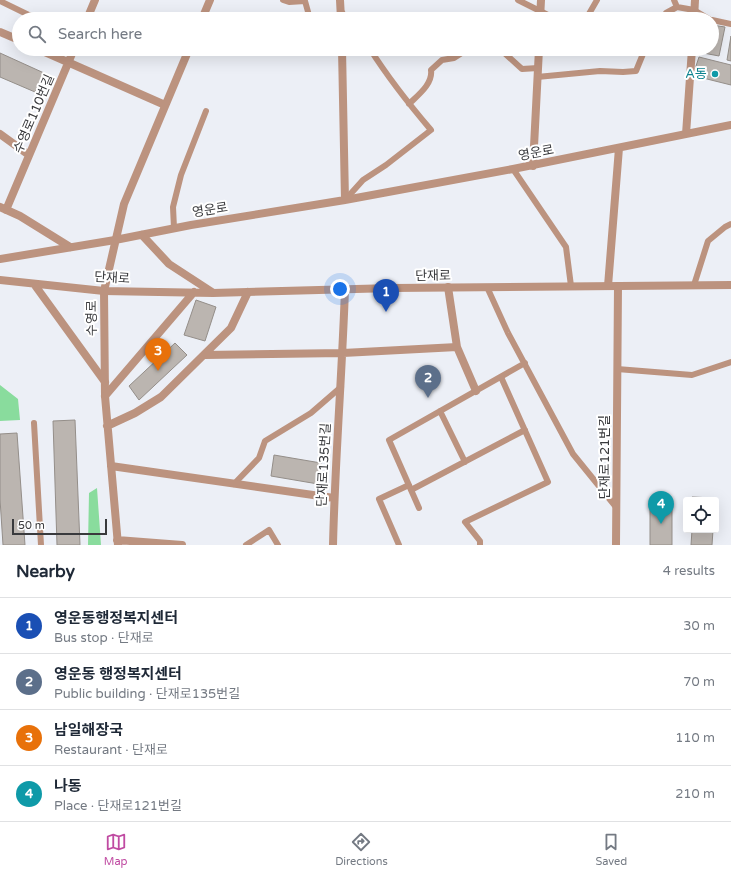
<!DOCTYPE html>
<html lang="en">
<head>
<meta charset="utf-8">
<style>
  body { margin:0; font-family:"Varela Round","Noto Sans KR",sans-serif; background:#f6f6f7; color:#1f2937 }
  .controls { position:absolute; right:12px; bottom:12px; display:grid; overflow:hidden; border-radius:4px; box-shadow:0 4px 16px #0002 }
  .controls button { width:36px; height:36px; display:grid; place-items:center; padding:0; border:0; border-bottom:1px solid #e0e1e3; background:#fff; color:#1f2937; font:20px sans-serif }
  .scale { position:absolute; left:12px; bottom:10px; width:95px; box-sizing:border-box; padding-left:4px; border:2px solid #393a3d; border-top:0; font-size:11px; line-height:14px; white-space:nowrap; color:#393a3d; -webkit-text-stroke:3px #fff; paint-order:stroke }
  .you { position:absolute; left:340px; top:289px; width:14px; height:14px; margin:-10px; border:3px solid #fff; border-radius:50%; background:#1a73e8; box-shadow:0 0 0 6px #1a73e833 }
  .badge { display:grid; place-items:center; width:26px; height:26px; border-radius:50%; background:#c04ba2; color:#fff; font-size:13px; font-weight:700 }
  .pin { position:absolute; translate:-50% -33px; filter:drop-shadow(0 1px 2px #0008) }
  .pin::after { content:''; position:absolute; top:21px; width:14px; height:12px; background:inherit; clip-path:polygon(0 0,100% 0,50% 100%) }
  .list { margin:0; padding:0; list-style:none }
  h2 { display:flex; justify-content:space-between; align-items:center; height:52px; margin:0; padding:0 16px; font-size:17px }
  h2 small { font-size:13px; font-weight:400; color:#747a83 }
  .list li { display:grid; grid-template-columns:26px 1fr auto; gap:12px; align-items:center; box-sizing:border-box; height:56px; padding:0 16px; border-top:1px solid #e0e1e3 }
  .list b { display:block; font-size:15px; white-space:nowrap }
  .list p { margin:0; font-size:13px; white-space:nowrap; color:#747a83 }
  .list em { font-size:13px; font-style:normal; color:#747a83 }
  .icon { flex:none; width:22px; height:22px; fill:none; stroke:currentColor; stroke-width:2; stroke-linecap:round; stroke-linejoin:round }
  .map { position:relative; flex:none; width:731px; height:545px; overflow:hidden }
  .search { position:absolute; background:#fff; box-shadow:0 4px 16px #0002; left:12px; right:12px; top:12px; height:44px; display:flex; align-items:center; gap:10px; box-sizing:border-box; padding:0 14px; border-radius:22px; color:#747a83; font-size:15px }
  .sheet { height:276px; background:#fff }
  nav { display:flex; justify-content:space-around; align-items:center; box-sizing:border-box; height:56px; border-top:1px solid #e0e1e3; background:#fff; font-size:11px; color:#747a83 }
  nav a { display:grid; justify-items:center; gap:2px }
  nav .on { color:#c04ba2 }
  .map>svg:first-child { display:block }
  .green { fill:#89dc9d }
  .building { fill:#bbb5b0; stroke:#948e89 }
  .lines { fill:none; stroke-linecap:round; stroke-linejoin:round }
  .service { stroke:#bc937f; stroke-width:6 }
  .minor { stroke:#bc937f; stroke-width:8 }
  .tertiary { stroke:#bc937f; stroke-width:8 }
  .culture-dot { fill:#0f9aa8; stroke:#fff; stroke-width:1.5 }
  .labels { text-anchor:middle; dominant-baseline:central; stroke-width:4; stroke-linejoin:round; paint-order:stroke }
  .culture-label { font-size:13px; fill:#0d838f; stroke:#fff; text-anchor:end }
  .street-label { font-size:13px; fill:#393a3d; stroke:#fff }
</style>
</head>
<body>
<div class="map">
<svg width="731" height="545" viewBox="0 0 731 545">
  <rect width="100%" height="100%" fill="#eceff6"/>
  <path class="green" d="M0,385L18,399L20,420L0,421Z
    M97,488L101,545H88L89,493Z"/>
  <path class="building" d="M712,25L725,27L719,56L698,52L699,49H712Z
    M731,36V61L727,60Z
    M0,53L44,73L35,92L0,77Z
    M699,57L731,65V85L699,77L701,71L695,69Z
    M196,300L216,307L205,341L184,335Z
    M175,343L187,355L139,400L129,386Z
    M75,420L80,545H57L53,421Z
    M17,433L25,545H3L0,499V434Z
    M274,455L321,463L318,484L271,476Z
    M692,497L713,498V500H692Z
    M650,502H672V545H650Z
    M692,530H713L712,545H691Z"/>
  <g class="lines">
    <path class="service" d="M283,0L289,2L305,1L310,19
      M518,0L556,19
      M674,0L677,7L694,10L709,19
      M0,1L37,19
      M341,11L347,19
      M586,19L597,0
      M662,19L666,13L677,7
      M712,20L731,24
      M500,49L522,69L538,68
      M537,77L600,71L623,72L636,71L645,49
      M409,104C418,95 433,84 431,70L442,60L454,58L468,49
      M513,169L566,247L571,286
      M345,200L363,180L386,165L431,130C408,103 389,79 370,49
      M174,228L173,207L181,175L206,111
      M694,285L708,241L725,227L731,224
      M487,287L508,333L573,454L616,507
      M617,369L692,375L731,362
      M440,411L465,462
      M34,423L41,545
      M234,484L259,458L265,441L311,413L341,387
      M411,490L525,430
      M419,508L389,440L525,363
      M246,545L269,530L278,545
      M399,545L379,499L409,485
      M480,545V541L465,522L548,482L501,377"/>
    <path class="minor" d="M340,0L341,19
      M87,19L95,0
      M202,19L210,0
      M540,19L541,0
      M694,19L695,0
      M0,32L19,40
      M38,49L165,105
      M342,49L345,200
      M0,134L29,155
      M686,134L692,49
      M533,166L539,49
      M0,207L20,216L70,247
      M6,210L74,49
      M115,240L191,225L345,200L513,169L731,125
      M608,286L619,148
      M448,287L457,347L476,391
      M205,355L343,353L457,347
      M107,426L135,413L161,397L231,328L248,292
      M111,466L334,498
      M117,540L182,545
      M118,545L105,396L104,291L124,204L189,49
      M333,545C335,460 342,375 345,289
      M616,545L618,286"/>
    <path class="tertiary" d="M142,235L169,264L212,292
      M0,259L115,240
      M0,280L104,291L213,293L393,288L731,285
      M34,284L105,382
      M105,396L194,292"/>
  </g>
  <circle class="culture-dot" cx="715" cy="74" r="4"/>
  <g class="labels">
    <g class="culture-label">
      <text x="707" y="74">A동</text>
    </g>
    <g class="street-label">
      <text transform="translate(34 114) rotate(-67)">수영로110번길</text>
      <text transform="translate(536 153) rotate(-11)">영운로</text>
      <text transform="translate(210 210) rotate(-9)">영운로</text>
      <text transform="translate(433 276) rotate(-1)">단재로</text>
      <text transform="translate(112 278) rotate(3)">단재로</text>
      <text transform="translate(92 318) rotate(-90)">수영로</text>
      <text transform="translate(605 457) rotate(-90)">단재로121번길</text>
      <text transform="translate(324 465) rotate(-87)">단재로135번길</text>
    </g>
  </g>
</svg>
<div class="controls">
<button><svg class="icon" aria-label="locate" viewBox="0 0 24 24"><circle cx="12" cy="12" r="6"/><path d="M12 2v4M12 18v4M2 12h4M18 12h4"/></svg></button>
</div>
<div class="scale">50 m</div>
<div class="you"></div>
<div class="pin badge" style="left:386px;top:312px;background:#1a4fb4">1</div>
<div class="pin badge" style="left:428px;top:398px;background:#5c6f8a">2</div>
<div class="pin badge" style="left:158px;top:371px;background:#e8710a">3</div>
<div class="pin badge" style="left:661px;top:524px;background:#0f9aa8">4</div>
<div class="search"><svg class="icon" aria-label="search" viewBox="0 0 24 24"><circle cx="10" cy="10" r="6"/><path d="M15 15l6 6"/></svg>Search here</div>
</div>
<section class="sheet">
<h2>Nearby<small>4 results</small></h2>
<ul class="list">
<li><span class="badge" style="background:#1a4fb4">1</span><div><b>영운동행정복지센터</b><p>Bus stop · 단재로</p></div><em>30 m</em></li>
<li><span class="badge" style="background:#5c6f8a">2</span><div><b>영운동 행정복지센터</b><p>Public building · 단재로135번길</p></div><em>70 m</em></li>
<li><span class="badge" style="background:#e8710a">3</span><div><b>남일해장국</b><p>Restaurant · 단재로</p></div><em>110 m</em></li>
<li><span class="badge" style="background:#0f9aa8">4</span><div><b>나동</b><p>Place · 단재로121번길</p></div><em>210 m</em></li>
</ul>
</section>
<nav>
<a class="on"><svg class="icon" aria-label="map" viewBox="0 0 24 24"><path d="M3 6l6-2 6 2 6-2v14l-6 2-6-2-6 2zM9 4v14M15 6v14"/></svg>Map</a>
<a><svg class="icon" aria-label="directions" viewBox="0 0 24 24"><path d="M12 3l9 9-9 9-9-9zM9 14v-3h6M13 9l2 2-2 2"/></svg>Directions</a>
<a><svg class="icon" aria-label="saved" viewBox="0 0 24 24"><path d="M7 4h10v16l-5-4-5 4z"/></svg>Saved</a>
</nav>
</body>
</html>
